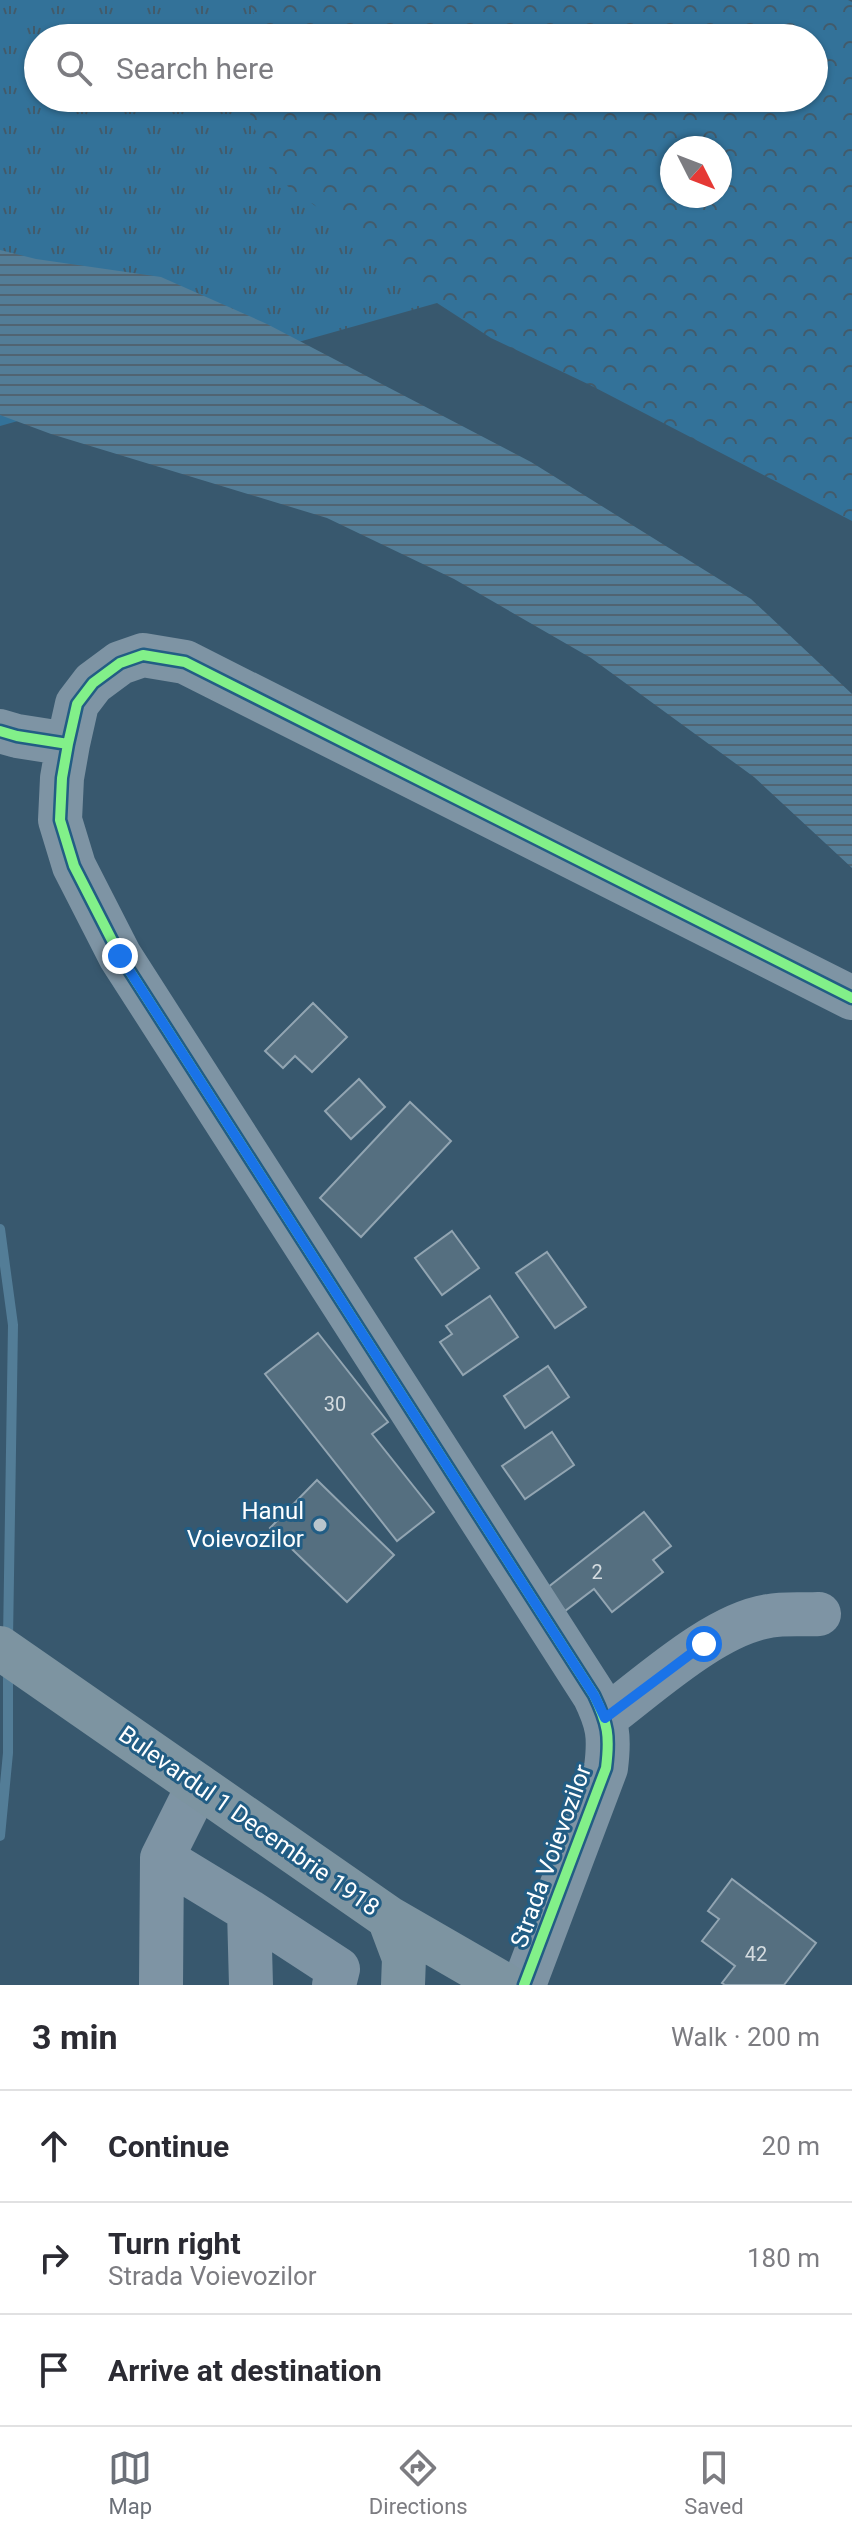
<!DOCTYPE html>
<html lang="en">
<head>
<meta charset="utf-8">
<style>
  body { margin:0; font-family:Roboto,sans-serif; background:#f7f7f7; color:#2b2b33 }
  .compass { position:absolute; left:660px; top:136px; width:72px; height:72px; border-radius:50%; background:#fff; box-shadow:0 2px 6px #0004; rotate:132deg }
  .stop { position:absolute; width:24px; height:24px; margin:-18px; border:6px solid #1a73e8; border-radius:50%; background:#fff }
  .stop.end { background:#1a73e8; border-color:#fff; box-shadow:0 2px 8px #0008 }
  .list { margin:0; padding:0; list-style:none }
  h2 { display:flex; justify-content:space-between; align-items:center; height:104px; margin:0; padding:0 32px; font-size:34px }
  h2 small { font-size:26px; font-weight:400; color:#7c7c81 }
  .list li { display:grid; grid-template-columns:52px 1fr auto; gap:24px; align-items:center; box-sizing:border-box; height:112px; padding:0 32px; border-top:2px solid #e1e1e2 }
  .list b { display:block; font-size:30px; white-space:nowrap }
  .list p { margin:0; font-size:26px; white-space:nowrap; color:#7c7c81 }
  .list em { font-size:26px; font-style:normal; color:#7c7c81 }
  .icon { flex:none; width:44px; height:44px; fill:none; stroke:currentColor; stroke-width:2; stroke-linecap:round; stroke-linejoin:round }
  .map { position:relative; flex:none; width:852px; height:1985px; overflow:hidden }
  .search { position:absolute; background:#fff; box-shadow:0 2px 6px #0004; left:24px; right:24px; top:24px; height:88px; display:flex; align-items:center; gap:20px; box-sizing:border-box; padding:0 28px; border-radius:44px; color:#7c7c81; font-size:30px }
  .sheet { height:440px; background:#fff }
  nav { display:flex; justify-content:space-around; align-items:center; box-sizing:border-box; height:112px; border-top:2px solid #e1e1e2; background:#fff; font-size:22px; color:#7c7c81 }
  nav a { display:grid; justify-items:center; gap:4px }
  nav .on { color:#6b7078 }
  .map>svg:first-child { display:block }
  .grass { fill:url(#grass-tufts) }
  .forest { fill:url(#forest-crowns); fill-rule:evenodd }
  .water { fill:url(#water-rules) }
  .lines { fill:none; stroke-linecap:round; stroke-linejoin:round }
  .stream { stroke:#537d97; stroke-width:10 }
  .building { fill:#556f80; stroke:#92a5b2; stroke-width:2 }
  .minor { stroke:#7e94a4; stroke-width:44 }
  .major { stroke:#7d94a1; stroke-width:44 }
  .cycleway-casing { stroke:#225d84; stroke-width:15 }
  .cycleway { stroke:#82f089; stroke-width:10 }
  .route { stroke:#1a73e8; stroke-width:10 }
  .poi-dot { fill:#b9c5cc; stroke:#225d84; stroke-width:3 }
  .labels { text-anchor:middle; dominant-baseline:central; stroke-width:6; stroke-linejoin:round; paint-order:stroke }
  .number-label { font-size:20px; fill:#d4dbdf }
  .poi-label { font-size:24px; fill:#fff; stroke:#225d84; text-anchor:end }
  .street-label { font-size:24px; fill:#fff; stroke:#225d84 }
</style>
</head>
<body>
<div class="map">
<svg width="852" height="1985" viewBox="0 0 852 1985">
  <defs>
    <pattern id="grass-tufts" width="24" height="20" patternUnits="userSpaceOnUse" patternTransform="scale(2)"><rect width="24" height="20" fill="#337299"/><path d="M3 7l-1-3M5 7V3M7 7l1-3M15 17l-1-3M17 17v-4M19 17l1-3" fill="none" stroke="#425b6b"/></pattern>
    <pattern id="forest-crowns" width="20" height="18" patternUnits="userSpaceOnUse" patternTransform="scale(2)"><rect width="20" height="18" fill="#337299"/><path d="M2 6a3 3 0 1 1 6 0M12 15a3 3 0 1 1 6 0" fill="none" stroke="#425b6b"/></pattern>
    <pattern id="water-rules" width="6" height="5" patternUnits="userSpaceOnUse" patternTransform="scale(2)"><rect width="6" height="5" fill="#537d97"/><path d="M0 2.5h6" fill="none" stroke="#506472"/></pattern>
  </defs>
  <rect width="100%" height="100%" fill="#38586e"/>
  <path class="grass" d="M0,0H593L573,38H38V98H542L437,303L0,426Z"/>
  <path class="forest" d="M248,0H848L852,2V521L590,385L491,338L437,303L377,250L272,175L250,116L253,98H814V38H264ZM672,148H720V196H672Z"/>
  <path class="water" d="M0,250L36,259L161,277L267,324L531,462L751,599L852,694V868L754,777L591,658L454,579L327,518L51,434L0,415Z"/>
  <g class="lines">
    <path class="stream" d="M0,1229L13,1325L8,1639
      M0,1836L8,1753V1667"/>
  </g>
  <path class="building" d="M313,1003L347,1037L312,1072L295,1056L283,1068L265,1051Z
    M359,1079L385,1107L351,1139L325,1111Z
    M410,1102L451,1141L361,1237L320,1198Z
    M452,1231L479,1268L442,1295L415,1258Z
    M547,1252L586,1307L555,1328L516,1273Z
    M490,1296L518,1337L463,1375L440,1342L452,1334L446,1326Z
    M318,1333L388,1422L372,1434L434,1512L397,1541L265,1374Z
    M548,1366L569,1397L525,1428L504,1396Z
    M552,1432L574,1465L525,1499L502,1466Z
    M317,1480L394,1555L347,1602L270,1528Z
    M644,1512L671,1546L653,1560L663,1572L612,1612L594,1589L565,1611L547,1588Z
    M732,1879L816,1943L784,1985H725L722,1983L735,1966L702,1941L719,1919L708,1911Z"/>
  <g class="lines">
    <path class="minor" d="M0,731L17,736L68,744L77,704L93,683L120,663L143,655L185,662L852,998
      M68,744L62,778L60,820L74,866L120,956L594,1695C608,1724 610,1736 606,1768L524,1985
      M605,1718C649,1685 715,1624 769,1616C785,1613 803,1615 819,1614
      M162,1858L198,1786
      M249,1911L251,1985
      M161,1985L162,1858L249,1911L338,1969L334,1985"/>
    <path class="major" d="M0,1648L389,1918L505,1985
      M389,1918L404,1958L403,1985"/>
    <g class="cycleway-casing">
      <path id="cycleway" d="M0,731L17,736L68,744L77,704L93,683L120,663L143,655L185,662L852,998
        M68,744L62,778L60,820L74,866L120,956L594,1695C608,1724 610,1736 606,1768L524,1985"/>
    </g>
    <use href="#cycleway" class="cycleway"/>
  </g>
  <g class="lines">
    <path class="route" d="M120,956L594,1695L605,1718L704,1644"/>
  </g>
  <circle class="poi-dot" cx="320" cy="1525" r="8"/>
  <g class="labels">
    <g class="number-label">
      <text x="335" y="1404">30</text>
      <text x="597" y="1572">2</text>
      <text x="756" y="1954">42</text>
    </g>
    <g class="poi-label">
      <text x="304" y="1511">Hanul<tspan x="304" dy="28">Voievozilor</tspan></text>
    </g>
    <g class="street-label">
      <text transform="translate(249 1821) rotate(35)">Bulevardul 1 Decembrie 1918</text>
      <text transform="translate(551 1856) rotate(-70)">Strada Voievozilor</text>
    </g>
  </g>
</svg>
<svg class="compass" viewBox="-18 -18 36 36"><path d="M0-13l5 13h-10z" fill="#e53935"/><path d="M0 13l5-13h-10z" fill="#7c7c81"/></svg>
<div class="stop" style="left:704px;top:1644px"></div>
<div class="stop end" style="left:120px;top:956px"></div>
<div class="search"><svg class="icon" aria-label="search" viewBox="0 0 24 24"><circle cx="10" cy="10" r="6"/><path d="M15 15l6 6"/></svg>Search here</div>
</div>
<section class="sheet">
<h2>3 min<small>Walk · 200 m</small></h2>
<ul class="list">
<li><svg class="icon" aria-label="ahead" viewBox="0 0 24 24"><path d="M12 20V5M6 11l6-6 6 6"/></svg><div><b>Continue</b></div><em>20 m</em></li>
<li><svg class="icon" aria-label="right" viewBox="0 0 24 24"><path d="M7 20v-9h11M14 6l5 5-5 5"/></svg><div><b>Turn right</b><p>Strada Voievozilor</p></div><em>180 m</em></li>
<li><svg class="icon" aria-label="arrive" viewBox="0 0 24 24"><path d="M6 21V4h12l-3 4 3 4H6"/></svg><div><b>Arrive at destination</b></div></li>
</ul>
</section>
<nav>
<a class="on"><svg class="icon" aria-label="map" viewBox="0 0 24 24"><path d="M3 6l6-2 6 2 6-2v14l-6 2-6-2-6 2zM9 4v14M15 6v14"/></svg>Map</a>
<a><svg class="icon" aria-label="directions" viewBox="0 0 24 24"><path d="M12 3l9 9-9 9-9-9zM9 14v-3h6M13 9l2 2-2 2"/></svg>Directions</a>
<a><svg class="icon" aria-label="saved" viewBox="0 0 24 24"><path d="M7 4h10v16l-5-4-5 4z"/></svg>Saved</a>
</nav>
</body>
</html>
